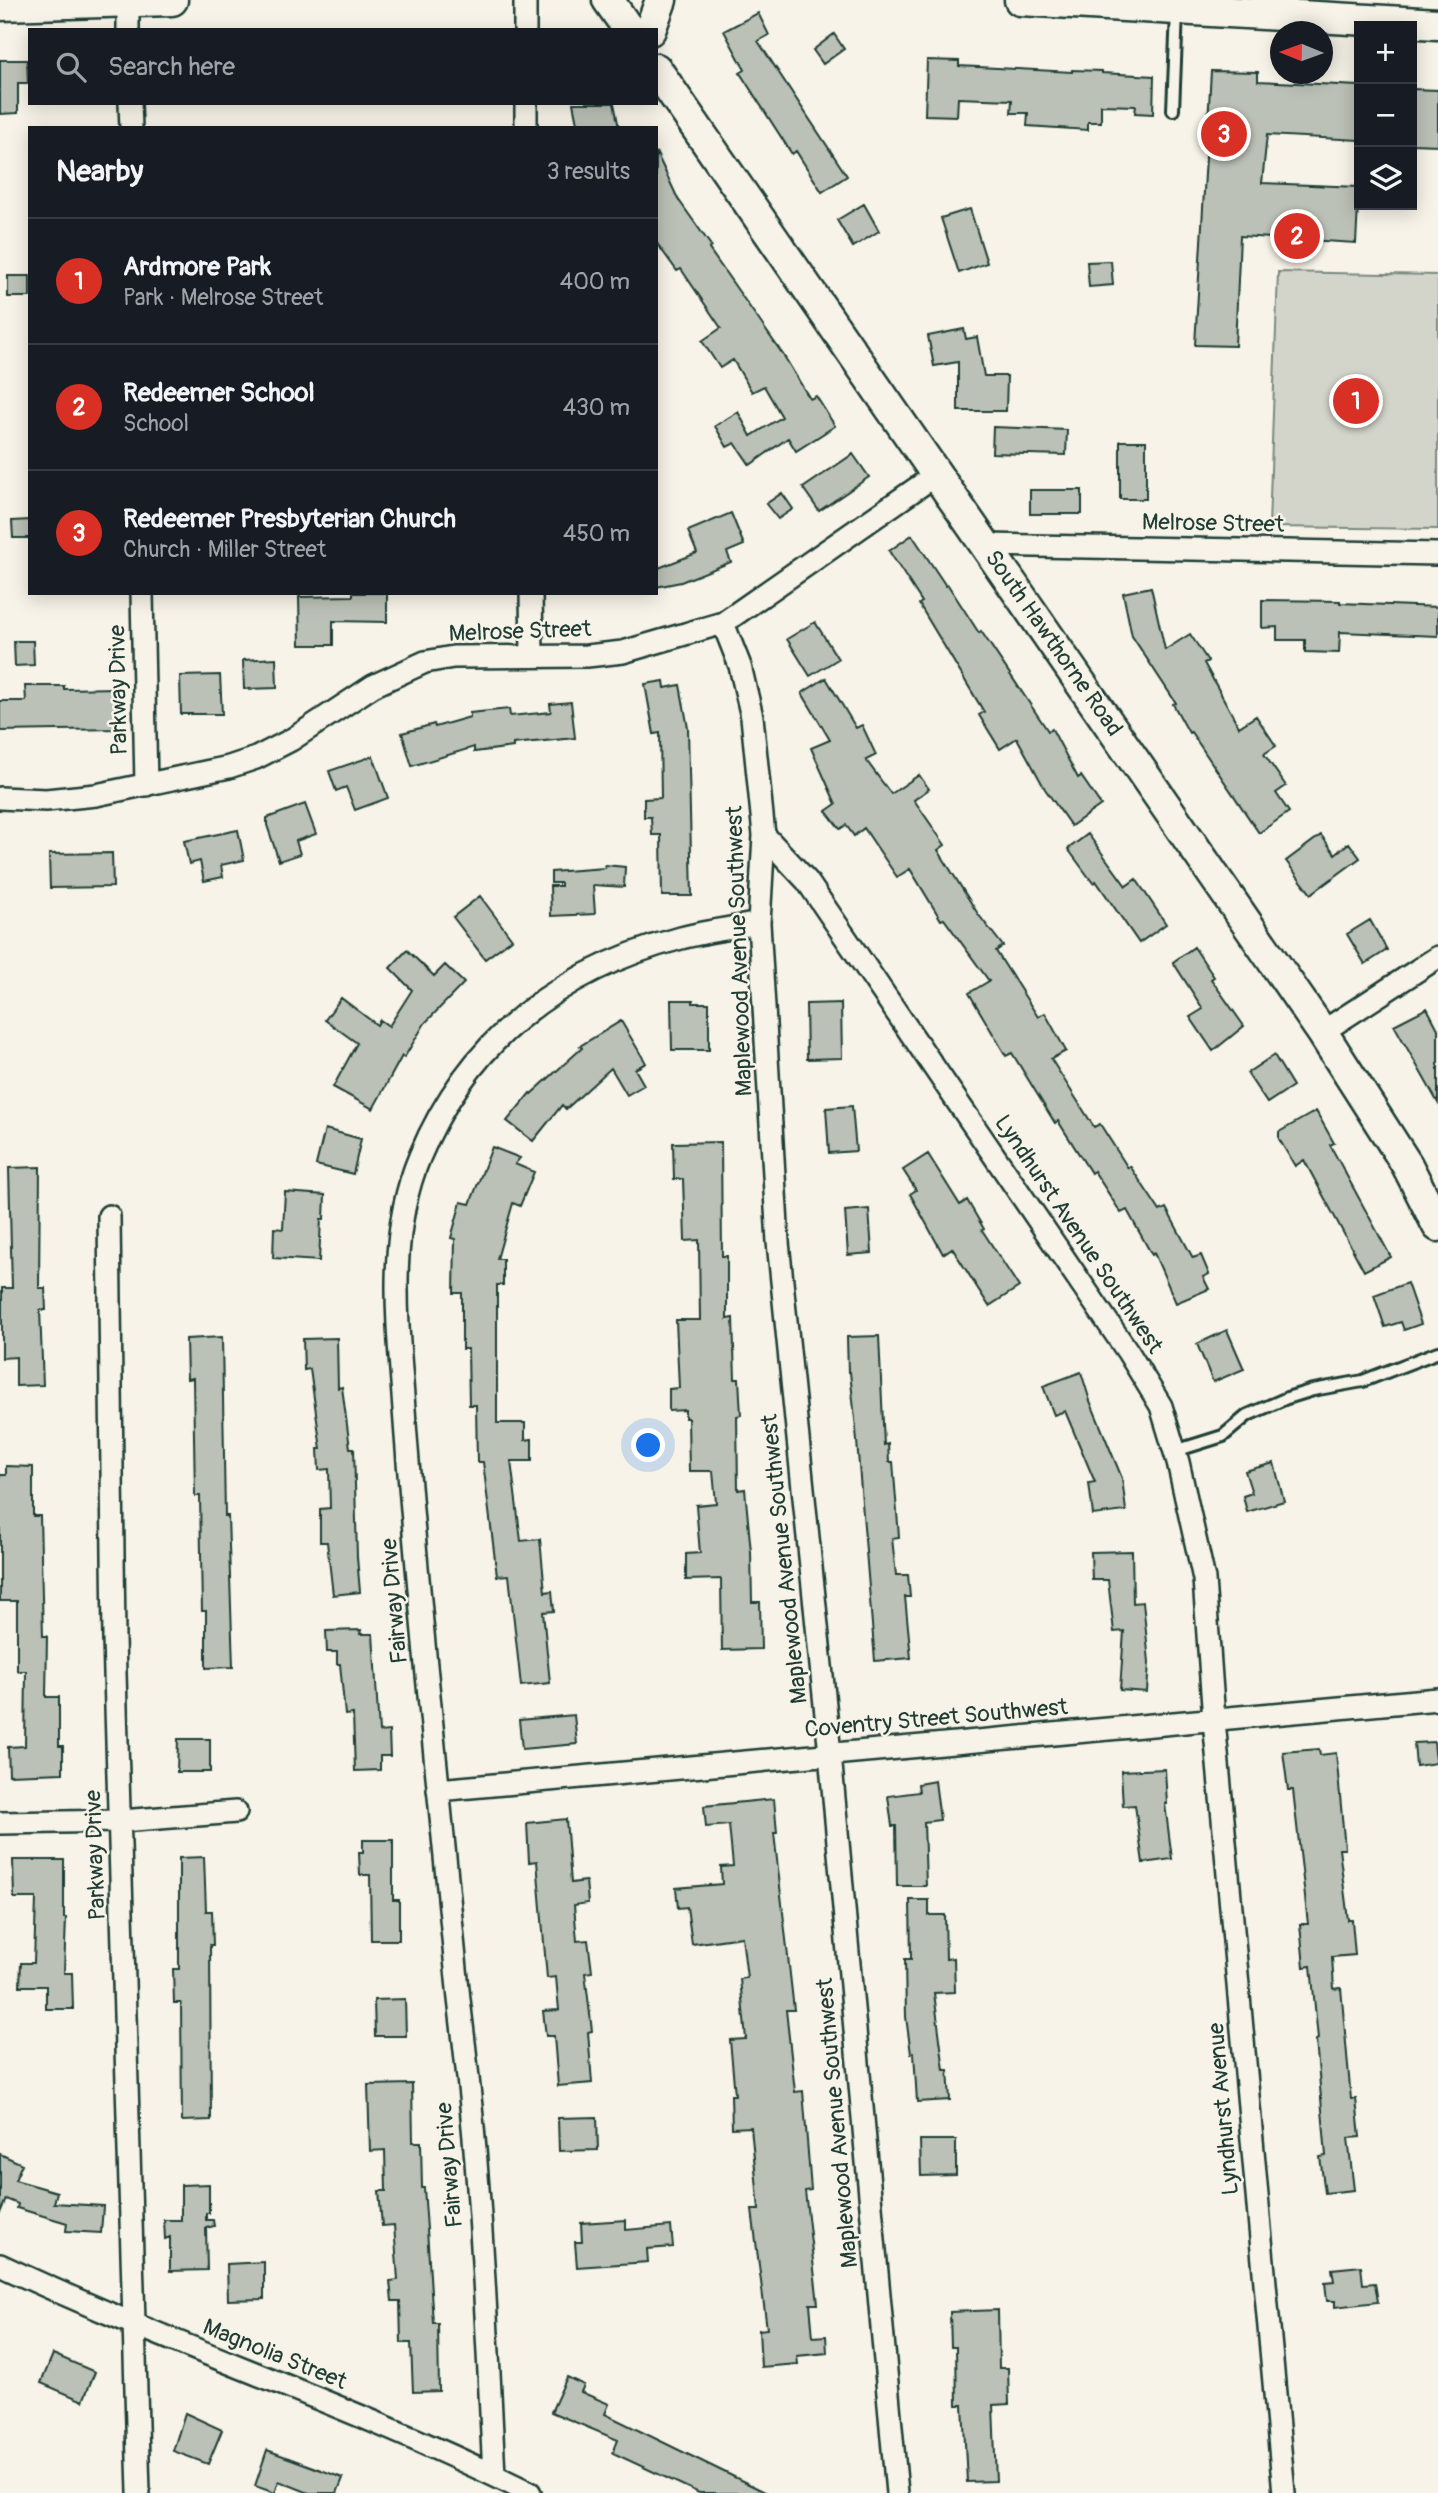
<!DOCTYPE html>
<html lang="en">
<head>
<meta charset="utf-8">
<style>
  body { margin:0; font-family:Pangolin,sans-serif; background:#242831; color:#f1f3f6 }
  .controls { position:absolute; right:21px; top:21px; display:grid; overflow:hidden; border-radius:0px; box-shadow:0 4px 18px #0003 }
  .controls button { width:63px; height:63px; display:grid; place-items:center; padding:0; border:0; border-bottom:2px solid #363941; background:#171b24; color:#f1f3f6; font:35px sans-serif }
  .compass { position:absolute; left:1270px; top:21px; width:63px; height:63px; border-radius:50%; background:#171b24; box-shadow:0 4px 18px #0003; rotate:271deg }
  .you { position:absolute; left:649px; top:1446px; width:24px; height:24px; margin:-18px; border:5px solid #fff; border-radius:50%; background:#1a73e8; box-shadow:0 0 0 10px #1a73e833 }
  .badge { display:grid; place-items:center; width:46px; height:46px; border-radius:50%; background:#d93025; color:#fff; font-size:23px; font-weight:700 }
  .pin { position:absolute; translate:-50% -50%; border:4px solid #fff; box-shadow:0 2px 7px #0006 }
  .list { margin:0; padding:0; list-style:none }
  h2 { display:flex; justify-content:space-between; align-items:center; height:91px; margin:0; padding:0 28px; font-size:30px }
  h2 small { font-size:23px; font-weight:400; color:#9ea1a6 }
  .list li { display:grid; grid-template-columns:46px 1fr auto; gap:21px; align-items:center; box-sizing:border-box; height:126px; padding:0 28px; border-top:2px solid #363941 }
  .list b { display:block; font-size:26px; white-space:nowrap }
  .list p { margin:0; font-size:23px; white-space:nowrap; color:#9ea1a6 }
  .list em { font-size:23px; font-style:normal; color:#9ea1a6 }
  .icon { flex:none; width:38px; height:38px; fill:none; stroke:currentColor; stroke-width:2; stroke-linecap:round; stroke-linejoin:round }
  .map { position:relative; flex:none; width:1438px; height:2493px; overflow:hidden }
  .search { position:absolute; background:#171b24; box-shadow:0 4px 18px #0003; left:28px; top:28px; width:630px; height:77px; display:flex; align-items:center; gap:18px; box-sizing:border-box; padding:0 24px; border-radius:0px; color:#9ea1a6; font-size:26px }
  .panel { position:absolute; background:#171b24; box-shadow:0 4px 18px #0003; left:28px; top:126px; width:630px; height:469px; border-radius:0px }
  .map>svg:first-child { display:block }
  .green { fill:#d3d5ca; stroke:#79897f; stroke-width:2 }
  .building { fill:#bbc1b6; stroke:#1f3d34; stroke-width:2 }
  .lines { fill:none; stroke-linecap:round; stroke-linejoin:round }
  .lane-casing { stroke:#1f3d34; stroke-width:16 }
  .street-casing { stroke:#1f3d34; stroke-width:26 }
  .secondary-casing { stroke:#1f3d34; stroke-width:35 }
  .lane { stroke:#f7f3e8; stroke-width:10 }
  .street { stroke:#f7f3e8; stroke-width:21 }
  .secondary { stroke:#f7f3e8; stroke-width:30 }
  .labels { text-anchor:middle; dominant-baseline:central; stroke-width:5; stroke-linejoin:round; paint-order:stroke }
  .street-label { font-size:23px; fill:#1f3d34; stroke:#f7f3e8 }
</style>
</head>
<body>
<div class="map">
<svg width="1438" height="2493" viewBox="0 0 1438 2493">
  <rect width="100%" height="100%" fill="#f7f3e8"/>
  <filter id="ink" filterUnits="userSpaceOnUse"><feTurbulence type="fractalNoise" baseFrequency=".0143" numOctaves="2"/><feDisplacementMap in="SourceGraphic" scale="14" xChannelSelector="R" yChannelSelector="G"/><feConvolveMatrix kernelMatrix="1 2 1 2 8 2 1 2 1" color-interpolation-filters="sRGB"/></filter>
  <g filter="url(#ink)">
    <path class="green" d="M1278,272L1438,275V529L1269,527Z"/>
    <path class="building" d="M758,13L769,35L758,41L847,176L822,192L796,151L792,154L740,73L745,70L724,31Z
      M834,34L844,49L823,64L813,50Z
      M0,60H27L28,83H18V113L0,114Z
      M927,60L959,61V66L1072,72V70L1102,71V73L1154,76L1153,114L1135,113L1136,106L1101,105V122H1088V130L1027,126L1028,113H1011L1012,100L958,98L957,116L925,115Z
      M1211,71L1258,72V81L1359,86V140L1267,135L1262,183L1359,187L1356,243L1240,236L1235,346L1195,345Z
      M1412,89L1438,90V145L1412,144Z
      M573,103H614L619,128H578Z
      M656,152L678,199L712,247L709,249L784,356L810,399L816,396L835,426L796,451L788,438L750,465L735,443L727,447L715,426L738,412L751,436L782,417L764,386L752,392L733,360L720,368L702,341L721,328L681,269L677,271L656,242Z
      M864,204L879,231L853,247L837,220Z
      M970,209L987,263L959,273L941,218Z
      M1111,261L1113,285L1089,287L1087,262Z
      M8,276H30V297H8Z
      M964,329L966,339L977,337L984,376H1007L1006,411H958V362L934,366L928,336Z
      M993,427L1067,430L1066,455L992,453Z
      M1120,441H1146V499H1120Z
      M853,454L869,477L819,511L803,488Z
      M1030,490H1082V514H1030Z
      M782,493L793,509L778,519L766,504Z
      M731,513L744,545L727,552L731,562L681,582L656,587V569L697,553L688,531Z
      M30,520V538H13L12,521Z
      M912,535L946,586L948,585L979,633L981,631L1048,731L1052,729L1078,778L1081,776L1101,805L1071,826L1045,789L1017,738L1000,749L979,715L984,712L919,604L922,602L889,551Z
      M1151,587L1165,650L1190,634L1208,661L1204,663L1239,727L1256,716L1276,746L1264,754L1286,786L1276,793L1289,812L1259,833L1191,732L1189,733L1173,704L1176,703L1132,636L1123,593Z
      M353,593H387V622L333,621V645H300L299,597L353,596Z
      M1262,600L1340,601V603L1438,607V636L1340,632L1339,653L1305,652V640H1277V627L1262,628Z
      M815,622L838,659L810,676L787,639Z
      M14,641H33L34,665L15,666Z
      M276,658L277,688L244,689L243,660Z
      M220,675L222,714H181L180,676Z
      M826,678L856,728L862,725L876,755L866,760L891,794L919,775L929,789L914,800L945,845L938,850L978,914L1003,946L996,951L1038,1017L1045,1013L1066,1051L1051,1059L1094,1127L1100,1124L1128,1168L1130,1166L1160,1211L1166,1208L1193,1258L1201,1255L1209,1274L1203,1277L1209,1289L1176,1303L1154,1253L1152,1255L1127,1210L1121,1213L1094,1171L1091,1173L1058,1121L1055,1123L1012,1053L1006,1056L969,993L989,981L944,919L941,920L910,869L897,877L864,828L854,836L846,825L840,829L826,811L836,804L811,748L830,740L802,693Z
      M664,681L665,688L680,685L688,728L692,896H662L661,835H652L651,817H644V799L661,798L660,733L654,734L645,684Z
      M25,686H64V689L117,688L118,729L0,731V701H26Z
      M571,702L575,738L513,744V747L474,752V747L412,766L402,733L434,724L435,727L470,717V713L509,709L510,716L551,712L550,704Z
      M373,756L388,798L355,810L346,787L336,791L329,771Z
      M305,804L316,834L296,841L300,854L279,861L267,825V818Z
      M238,830L244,860L221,865L223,877L204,881L200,861L189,864L184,841Z
      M1088,834L1126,886L1136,879L1166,924L1139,943L1096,881L1093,883L1068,849Z
      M1321,835L1335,854L1349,843L1360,858L1311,894L1286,861Z
      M112,853L113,887L50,888L49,854Z
      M605,865L625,867L624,887L593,885L595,914L551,916L550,886H561V883H551V872L605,868Z
      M480,896L512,939L485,959L453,917Z
      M1370,920L1387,950L1365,964L1347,934Z
      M1194,947L1214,977L1211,979L1244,1026L1213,1051L1190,1017L1203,1009L1173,962Z
      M407,950L434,976L445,965L464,983L425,1023L404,1058L402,1056L373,1109L333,1087L357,1043L325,1020L341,998L377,1025L380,1020L389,1026L412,990L390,968Z
      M671,1000H693V1003H709V1050H672Z
      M841,1003L842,1058L807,1059L806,1004Z
      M1427,1008L1438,1029V1103L1394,1025Z
      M621,1021L646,1063L635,1069L644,1085L627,1095L611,1068L566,1109L562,1105L533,1141L507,1121L530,1093L531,1094L582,1048L580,1046Z
      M1274,1055L1293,1086L1267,1103L1247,1073Z
      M852,1106L856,1151L829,1153L826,1108Z
      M1316,1111L1334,1143L1330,1145L1391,1257L1364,1271L1304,1160L1295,1166L1279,1139V1132Z
      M325,1129L361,1139L353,1174L316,1165Z
      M721,1142L722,1256H727V1319L733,1318L735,1379H739L741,1415L737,1416L738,1490L745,1489L751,1552L752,1602H760L761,1649L722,1650L721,1579L686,1580V1554L700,1553L696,1505L716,1503L713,1471H689L688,1418H685V1410L669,1411V1389L679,1388L676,1320H700L699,1240L685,1241L683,1179H674L673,1143Z
      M492,1147L520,1158L515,1164L534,1172L520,1206L513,1203L497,1259H503V1285H497V1423H525V1440L532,1439V1461H511L521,1541L540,1539L545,1592L552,1591L554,1611L543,1612L550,1683L521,1686L509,1575L497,1576L483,1462H477L476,1405H469L468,1349H462V1293H454L455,1239L451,1238L461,1202L470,1204Z
      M928,1154L960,1205L967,1200L984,1229L982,1230L1019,1287L989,1306L952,1248L943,1254L910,1194L916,1190L903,1170Z
      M40,1167L39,1288H45L46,1310H40L43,1385L16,1386V1357L2,1358V1288H12L9,1168Z
      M285,1192L325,1195L324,1219H321L319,1261L273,1258L274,1228L283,1229Z
      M869,1209L872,1253L848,1255L845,1211Z
      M1407,1283L1421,1324L1404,1330L1401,1322L1385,1327L1374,1295Z
      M1227,1330L1244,1369L1213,1382L1197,1344Z
      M879,1336L884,1445L888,1444L889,1462H893L899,1537L892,1538L896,1575H908L910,1597H905L911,1658L875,1661L856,1429L850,1372H848L847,1337Z
      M222,1337L225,1516H228L233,1667L206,1668V1611H202L200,1496H195L193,1378L187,1379L186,1339Z
      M337,1338L338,1388L342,1387L350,1448H354L357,1557L360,1592L333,1595L327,1542H320V1509L330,1508L329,1469L319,1470L318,1449H321L310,1369L304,1370L303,1339Z
      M1081,1372L1090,1401L1122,1478L1126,1511L1093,1515L1089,1483L1095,1482L1065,1411L1054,1415L1043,1386Z
      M1274,1463L1284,1501L1247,1512L1243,1496L1252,1493L1245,1471Z
      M6,1466L33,1467V1516H40L43,1636H47L46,1697H59V1746H63V1773L9,1775L8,1747L25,1746L26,1671H17V1601H0V1475H6Z
      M1132,1551L1133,1603L1143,1602L1149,1662L1147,1692L1120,1690L1124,1631L1114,1632L1108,1580H1092L1091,1552Z
      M361,1630L360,1634H373L379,1732L389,1731L390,1756H380V1770L355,1771L353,1714L345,1715L340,1664H337V1652H327L326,1631Z
      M574,1715L577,1744L522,1749L519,1720Z
      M178,1739H210V1772H177Z
      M1434,1742L1436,1763L1416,1766L1414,1743Z
      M1319,1749L1320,1755L1336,1753L1345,1849H1339L1348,1920H1352L1355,1955L1332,1957L1334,1989L1341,1988L1351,2099H1356L1360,2137L1348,2138L1354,2190L1325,2193L1320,2157L1326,2156L1316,2040L1318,2039L1311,1966L1304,1967L1300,1924H1308L1293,1790H1288L1283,1752Z
      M1165,1769L1167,1804H1165L1172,1859L1143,1863L1135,1805L1123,1806L1121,1771Z
      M935,1781L940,1820L924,1822L926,1886H897L896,1826H892L888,1796L919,1792L918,1784Z
      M774,1799L777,1833H774L794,2010H786L795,2092L803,2091L811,2190L805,2191L818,2304H810L813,2337L826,2336L827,2353L797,2356L798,2364L761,2367L759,2330L767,2329L752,2210H759L751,2127L732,2128L731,2095H735L730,2040L746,2039L740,1979L747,1978L742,1937L692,1944L687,1907L678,1908L676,1888L722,1884L721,1867L733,1866L729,1825L706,1827L704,1806Z
      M566,1819L571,1883L586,1881L588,1903L574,1905L577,1941L588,1940L592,1972L585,1973L592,2031L588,2032L592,2083L558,2086L554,2036H546L543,2011L559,2010L556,1977L547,1978L537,1861L529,1862L527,1823Z
      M363,1840H393V1900H399V1940H371L370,1875H360L359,1852H363Z
      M204,1857L206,1911H212L213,1945H210L211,2120L182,2121L181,2003H174L173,1969H179V1858Z
      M13,1860H64V1918H66L64,1973H72L73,2009H46V1986H20L21,1963H34L36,1898H14Z
      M910,1900H929V1915H945L946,1959L954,1958L955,1992L934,1993L944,2070H948L950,2100L917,2102L914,2053L911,2054L906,2017L905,1959H911Z
      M405,1999L406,2036H375L374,2000Z
      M412,2084L413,2142H421L422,2188H424L427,2229L433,2323H438L439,2391L413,2392L411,2343H401L400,2301H392L390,2281L398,2280L394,2225L382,2226L379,2191H386L385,2150L370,2151L368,2085Z
      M597,2117L598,2150L559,2151L558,2118Z
      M920,2140H956V2175L921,2176Z
      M0,2154L22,2164L15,2180L57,2192L54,2203L103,2206L101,2233L66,2231L67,2223L17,2208L18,2204L6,2199L0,2213Z
      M209,2184V2213H206V2220H213L214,2226L206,2228L207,2270L170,2271V2237L165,2239L164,2220H181V2185Z
      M626,2220V2230L671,2226L673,2247L647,2249L648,2262L577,2267L575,2242H582L581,2223Z
      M264,2262V2299L228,2300L227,2264Z
      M1361,2266L1363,2284L1375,2283L1378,2302L1335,2307V2301H1327L1325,2282L1334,2281L1332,2269Z
      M998,2310L999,2368H1008L1009,2404L993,2405L996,2481L967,2482L963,2405H957L956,2347H951L950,2312Z
      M53,2354L95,2372L83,2401L41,2383Z
      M567,2377L584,2385L581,2392L609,2404L605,2414L767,2493H699L613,2453L618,2440L551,2412Z
      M185,2413L222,2430L208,2464L173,2451Z
      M267,2450L343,2478L337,2493H309L279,2481L275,2493L255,2486Z"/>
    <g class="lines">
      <g class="lane-casing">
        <path id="lane" d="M1173,110L1177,12
          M1175,1451L1223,1436L1248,1415L1287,1398L1313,1390L1363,1381L1438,1352"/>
      </g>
      <g class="street-casing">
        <path id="street" d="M525,0V30
          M128,2V30
          M130,103L131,128
          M526,103V128
          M986,545L1438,554
          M142,593L146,785
          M531,593L532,656
          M723,623L740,666L752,717L764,835L759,923L778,1242L830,1754L897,2493
          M0,798L46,800L96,795L229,767L256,758L291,740L373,686L425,662L453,657L587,656L623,652L723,623L937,474
          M764,835L807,881L1128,1352L1161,1406L1178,1462L1204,1579L1214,1720L1284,2493
          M1322,1032L1438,957
          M109,1216L114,1639L139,2493
          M438,1790L1438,1699
          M0,1823L121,1821L236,1812
          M0,2265C174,2347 358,2407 530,2493
          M494,2475C489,2375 485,2275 477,2175C473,2116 466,2058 459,1999C448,1888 437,1776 426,1665C418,1579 410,1494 404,1409C398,1325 386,1236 420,1156C469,1039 560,970 681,938C706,931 733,928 759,923"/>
      </g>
      <g class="secondary-casing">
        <path id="secondary" d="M608,0L629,30
          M1020,0L1438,24
          M0,5L172,0
          M650,30L661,0
          M656,69L1322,1032L1407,1165L1438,1226"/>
      </g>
      <use href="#lane" class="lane"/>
      <use href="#street" class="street"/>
      <use href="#secondary" class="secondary"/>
    </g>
  </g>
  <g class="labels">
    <g class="street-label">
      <text transform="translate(1213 523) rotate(1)">Melrose Street</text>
      <text transform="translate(520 631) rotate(-2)">Melrose Street</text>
      <text transform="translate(1054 643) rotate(55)">South Hawthorne Road</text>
      <text transform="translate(118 690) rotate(-91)">Parkway Drive</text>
      <text transform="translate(739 951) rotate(-92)">Maplewood Avenue Southwest</text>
      <text transform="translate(1079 1234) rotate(56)">Lyndhurst Avenue Southwest</text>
      <text transform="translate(784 1559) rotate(-96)">Maplewood Avenue Southwest</text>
      <text transform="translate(394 1601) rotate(-95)">Fairway Drive</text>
      <text transform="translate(936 1718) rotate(-5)">Coventry Street Southwest</text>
      <text transform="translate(95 1855) rotate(-92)">Parkway Drive</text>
      <text transform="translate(1223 2109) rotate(-95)">Lyndhurst Avenue</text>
      <text transform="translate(837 2123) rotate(-95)">Maplewood Avenue Southwest</text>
      <text transform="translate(449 2165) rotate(-95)">Fairway Drive</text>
      <text transform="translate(275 2354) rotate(22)">Magnolia Street</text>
    </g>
  </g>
</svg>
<div class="controls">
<button>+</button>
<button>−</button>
<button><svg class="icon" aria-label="layers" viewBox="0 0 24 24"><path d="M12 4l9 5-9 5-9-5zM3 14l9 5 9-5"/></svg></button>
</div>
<svg class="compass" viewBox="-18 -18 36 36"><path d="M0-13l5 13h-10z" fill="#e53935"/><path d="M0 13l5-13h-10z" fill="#9ea1a6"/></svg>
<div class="you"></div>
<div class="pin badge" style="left:1356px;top:401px">1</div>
<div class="pin badge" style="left:1297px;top:236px">2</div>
<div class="pin badge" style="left:1224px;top:134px">3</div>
<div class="search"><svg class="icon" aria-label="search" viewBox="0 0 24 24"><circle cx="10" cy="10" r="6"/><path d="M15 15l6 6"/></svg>Search here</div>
<section class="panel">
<h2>Nearby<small>3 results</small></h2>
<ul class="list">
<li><span class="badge">1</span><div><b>Ardmore Park</b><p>Park · Melrose Street</p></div><em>400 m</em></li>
<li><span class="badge">2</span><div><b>Redeemer School</b><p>School</p></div><em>430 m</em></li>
<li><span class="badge">3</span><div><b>Redeemer Presbyterian Church</b><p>Church · Miller Street</p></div><em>450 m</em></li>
</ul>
</section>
</div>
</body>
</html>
